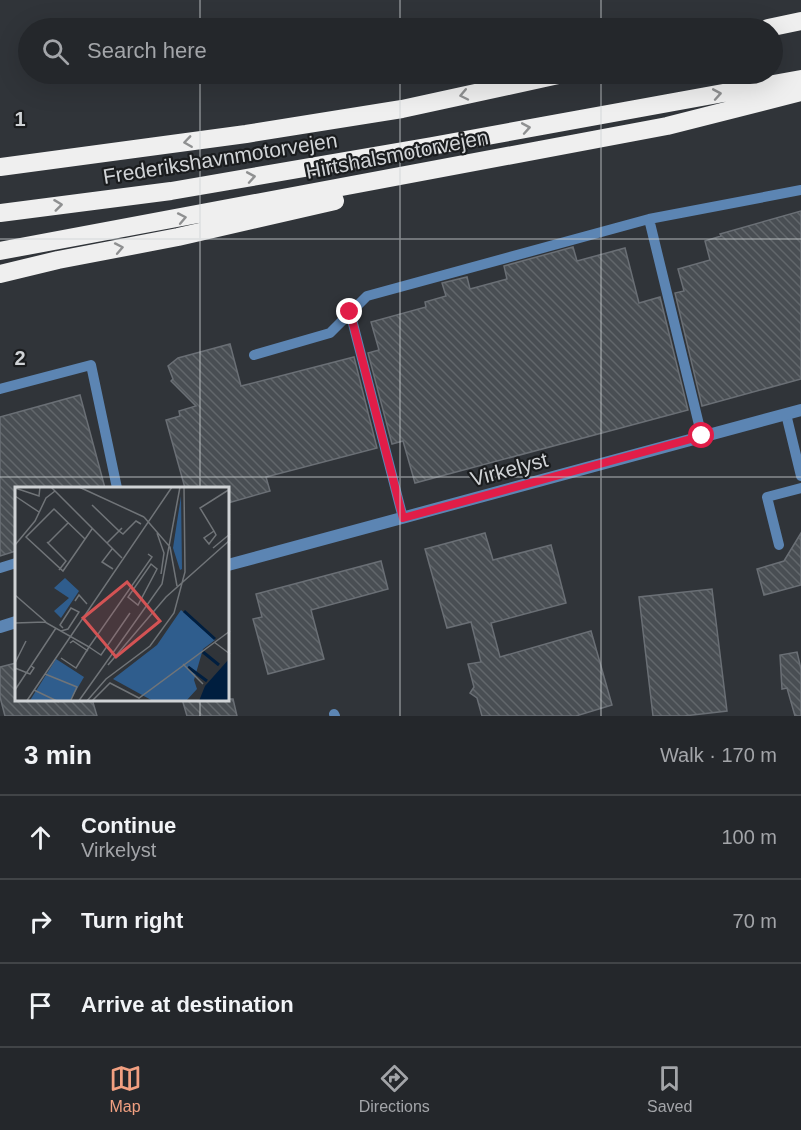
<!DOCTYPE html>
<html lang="en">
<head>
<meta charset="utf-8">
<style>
  body { margin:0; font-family:Arial,sans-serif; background:#303337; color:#f1f3f6 }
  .stop { position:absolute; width:18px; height:18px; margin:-14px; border:4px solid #e11d48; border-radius:50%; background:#fff }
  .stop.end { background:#e11d48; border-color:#fff; box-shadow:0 2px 6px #0008 }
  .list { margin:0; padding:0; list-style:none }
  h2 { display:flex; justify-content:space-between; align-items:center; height:78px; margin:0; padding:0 24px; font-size:26px }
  h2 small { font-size:20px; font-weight:400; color:#a3a5a9 }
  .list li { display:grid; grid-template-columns:39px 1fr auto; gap:18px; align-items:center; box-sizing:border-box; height:84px; padding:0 24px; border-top:2px solid #414447 }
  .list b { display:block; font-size:22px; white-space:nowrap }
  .list p { margin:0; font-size:20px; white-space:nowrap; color:#a3a5a9 }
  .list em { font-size:20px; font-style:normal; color:#a3a5a9 }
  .icon { flex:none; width:33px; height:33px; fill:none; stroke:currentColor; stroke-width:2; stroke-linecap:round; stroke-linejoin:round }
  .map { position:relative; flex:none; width:801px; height:716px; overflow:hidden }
  .search { position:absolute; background:#24272b; box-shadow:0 6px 24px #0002; left:18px; right:18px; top:18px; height:66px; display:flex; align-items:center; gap:15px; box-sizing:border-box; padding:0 21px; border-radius:33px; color:#a3a5a9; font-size:22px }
  .sheet { height:330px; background:#24272b }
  nav { display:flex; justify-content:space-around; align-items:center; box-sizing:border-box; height:84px; border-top:2px solid #414447; background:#24272b; font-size:16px; color:#a3a5a9 }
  nav a { display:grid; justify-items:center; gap:3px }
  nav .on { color:#f2a081 }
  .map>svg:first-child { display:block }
  .building { fill:url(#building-back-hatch); stroke:#6a6f75; stroke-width:1.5 }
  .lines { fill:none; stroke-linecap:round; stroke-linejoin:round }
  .service { stroke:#5c85b3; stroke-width:10 }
  .minor { stroke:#5c85b3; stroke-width:12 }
  .motorway { stroke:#efefef; stroke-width:18 }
  .oneway { stroke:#8f9091 }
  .route { stroke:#e11d48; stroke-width:8 }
  .grid { fill:none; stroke:#d0d3d6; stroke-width:1.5; stroke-opacity:0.55 }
  .labels { text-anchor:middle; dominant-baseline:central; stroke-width:4.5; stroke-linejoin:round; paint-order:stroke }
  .street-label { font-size:21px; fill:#d0d3d6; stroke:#1a1c1e }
  .inset-river { fill:none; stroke:#001e3f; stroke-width:3 }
  .inset-road { fill:none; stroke:#707478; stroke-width:1.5 }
  .view { fill:#d45354; fill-opacity:0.15; stroke:#d45354; stroke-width:3 }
  .inset-edge { fill:none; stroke:#d0d3d6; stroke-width:3 }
  .grid-label { font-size:20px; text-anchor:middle; font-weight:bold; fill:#d0d3d6; stroke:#1a1c1e; stroke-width:4.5; stroke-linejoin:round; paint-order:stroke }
</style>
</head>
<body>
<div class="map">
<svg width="801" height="716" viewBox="0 0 801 716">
  <defs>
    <pattern id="building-back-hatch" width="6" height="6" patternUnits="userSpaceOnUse" patternTransform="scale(1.5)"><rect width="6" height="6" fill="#494e53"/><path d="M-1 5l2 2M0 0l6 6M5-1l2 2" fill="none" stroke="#62676b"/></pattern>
  </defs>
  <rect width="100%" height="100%" fill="#303439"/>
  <path class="building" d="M801,211V379L702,406L675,293L684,291L678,269L710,260L705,241L721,236L720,234Z
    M573,247L577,261L625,248L639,303L660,297L688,410L415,483L403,441L392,444L368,353L379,350L371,322L426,307L425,302L446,296L442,283L467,277L470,289L507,279L504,266Z
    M230,344L241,386L354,357L377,448L266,477L270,491L228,503V488H185L166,420L180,416L179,411L196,406L171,381L173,379L168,366L178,358Z
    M80,395L105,488H16V551L0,556V417Z
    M485,533L493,560L551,545L566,603L491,623L500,657L591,631L612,705L576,716H482L477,698L470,693L474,687L468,664L481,662L471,622L447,628L425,549Z
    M801,533V585L764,595L757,569L784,561Z
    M381,561L388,589L311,610L324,659L268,674L253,619L262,617L256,594Z
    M712,589L727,711L684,716H653L639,597Z
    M797,652L801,669V716H795L787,688L782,689L780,655Z
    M16,663V699H92L97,716H5L0,697V667Z
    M182,699H233L237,716H187Z"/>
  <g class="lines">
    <path class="service" d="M649,219L702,437
      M350,312L403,518
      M254,355L330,333L367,296L649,219L801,190
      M0,389L91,365L117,488
      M786,414L801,476
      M779,545L767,497L801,488
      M0,568L16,563
      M334,714L335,716"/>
    <path class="minor" d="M228,565L801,410
      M0,627L16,622"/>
    <path class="motorway" d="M768,28L801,21
      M0,167L246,134L402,109L563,74
      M0,213L171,191L432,146L801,79
      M0,251L667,126L801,92
      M0,274L58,260L178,237L335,201"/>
  </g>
  <defs><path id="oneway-chevron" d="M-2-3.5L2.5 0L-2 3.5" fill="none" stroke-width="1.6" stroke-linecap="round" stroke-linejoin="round" transform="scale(1.5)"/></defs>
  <g class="oneway">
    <use href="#oneway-chevron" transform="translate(717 94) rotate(-10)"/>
    <use href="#oneway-chevron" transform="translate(464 95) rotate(168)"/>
    <use href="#oneway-chevron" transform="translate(526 128) rotate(-10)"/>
    <use href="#oneway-chevron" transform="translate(188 142) rotate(172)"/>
    <use href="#oneway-chevron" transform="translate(251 177) rotate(-10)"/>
    <use href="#oneway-chevron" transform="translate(58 205) rotate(-7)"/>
    <use href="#oneway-chevron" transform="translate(182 218) rotate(-11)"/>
    <use href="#oneway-chevron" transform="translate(119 248) rotate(-11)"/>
  </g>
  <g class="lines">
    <path class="route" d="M350,312L403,518L702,436"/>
  </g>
  <path class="grid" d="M200,0V28M400,0V28M601,0V28M200,74V488M400,74V716M601,74V716M0,239H801M0,477H801M200,700V716"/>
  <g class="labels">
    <g class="street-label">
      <text transform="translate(397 154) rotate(-11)">Hirtshalsmotorvejen</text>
      <text transform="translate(220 158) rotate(-9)">Frederikshavnmotorvejen</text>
      <text transform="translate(509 469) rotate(-15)">Virkelyst</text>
    </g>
  </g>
  <g transform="translate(15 487)">
    <rect width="214" height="214" fill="#303439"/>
    <path d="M166,9L167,82L165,83L158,61ZM50,91L64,104L46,131L39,124L54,111L39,101ZM166,123L200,153L188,162L179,193L182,202L171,214H138L98,192L142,158Z" fill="#2f5d8d"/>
    <path d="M41,172L69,190L55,214L14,215Z" fill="#2f5d8d"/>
    <path d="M214,172V214H184L190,199Z" fill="#001e3f"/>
    <path class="inset-river" d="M169,124L200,152M188,165L204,178M173,180L192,194"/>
    <path class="inset-road" d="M36,0L107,71M64,0L129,30M0,1L24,9L25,0M0,9L24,25M77,18L104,44L92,56M129,30L155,60L162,99M107,41L104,44L108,47L121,34L126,37M199,44L189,51L194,57L201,48L199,44L185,21L215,2M142,46L149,66L146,87M70,52L39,22L11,50L48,84L77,42M32,55L51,74L44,83M33,56L53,36M0,58L20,34L31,11L40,4M198,61L215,47M97,62L87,75L98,82M136,77L142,82L123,118L113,110ZM0,108L31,135M60,114L64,108L72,117M0,136L30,135L74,160L137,70L133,67M46,144L53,142L64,125L56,121L45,138L48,141M199,155L215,167M55,156L58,154L73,164M74,160L86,168L115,126M46,171L61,181L74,160M0,176L11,154M168,177L188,197M93,178L151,110L215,53M0,181L15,187L19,181L16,179M30,187L62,200L55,215M0,203L41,141M19,203L44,215M11,215L157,0M63,215L147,97L165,0M71,215L91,192L135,159L159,126L170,85L169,0M76,215L95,196L124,211L215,144"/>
    <path class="view" d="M112,95L145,134L101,170L68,131Z"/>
    <rect width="214" height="214" class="inset-edge"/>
  </g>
  <g class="grid-label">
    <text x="20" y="126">1</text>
    <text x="20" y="365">2</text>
  </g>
</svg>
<div class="stop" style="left:702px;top:436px"></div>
<div class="stop end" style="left:350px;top:312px"></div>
<div class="search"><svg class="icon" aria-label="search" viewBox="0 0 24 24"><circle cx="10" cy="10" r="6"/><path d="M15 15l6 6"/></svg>Search here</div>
</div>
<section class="sheet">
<h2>3 min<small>Walk · 170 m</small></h2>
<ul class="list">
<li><svg class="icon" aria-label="ahead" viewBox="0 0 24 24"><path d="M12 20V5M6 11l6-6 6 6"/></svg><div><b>Continue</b><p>Virkelyst</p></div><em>100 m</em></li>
<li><svg class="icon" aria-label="right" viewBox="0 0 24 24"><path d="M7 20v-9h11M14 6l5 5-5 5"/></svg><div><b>Turn right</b></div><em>70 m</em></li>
<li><svg class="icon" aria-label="arrive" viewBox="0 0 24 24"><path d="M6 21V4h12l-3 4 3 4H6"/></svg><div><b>Arrive at destination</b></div></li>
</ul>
</section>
<nav>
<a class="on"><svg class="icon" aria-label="map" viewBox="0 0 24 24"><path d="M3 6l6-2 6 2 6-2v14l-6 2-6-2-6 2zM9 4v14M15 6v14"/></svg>Map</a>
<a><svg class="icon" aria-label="directions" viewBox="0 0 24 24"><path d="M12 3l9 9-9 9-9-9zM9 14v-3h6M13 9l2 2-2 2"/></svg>Directions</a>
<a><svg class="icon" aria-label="saved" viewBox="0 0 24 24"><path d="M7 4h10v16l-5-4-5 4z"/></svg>Saved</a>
</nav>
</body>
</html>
